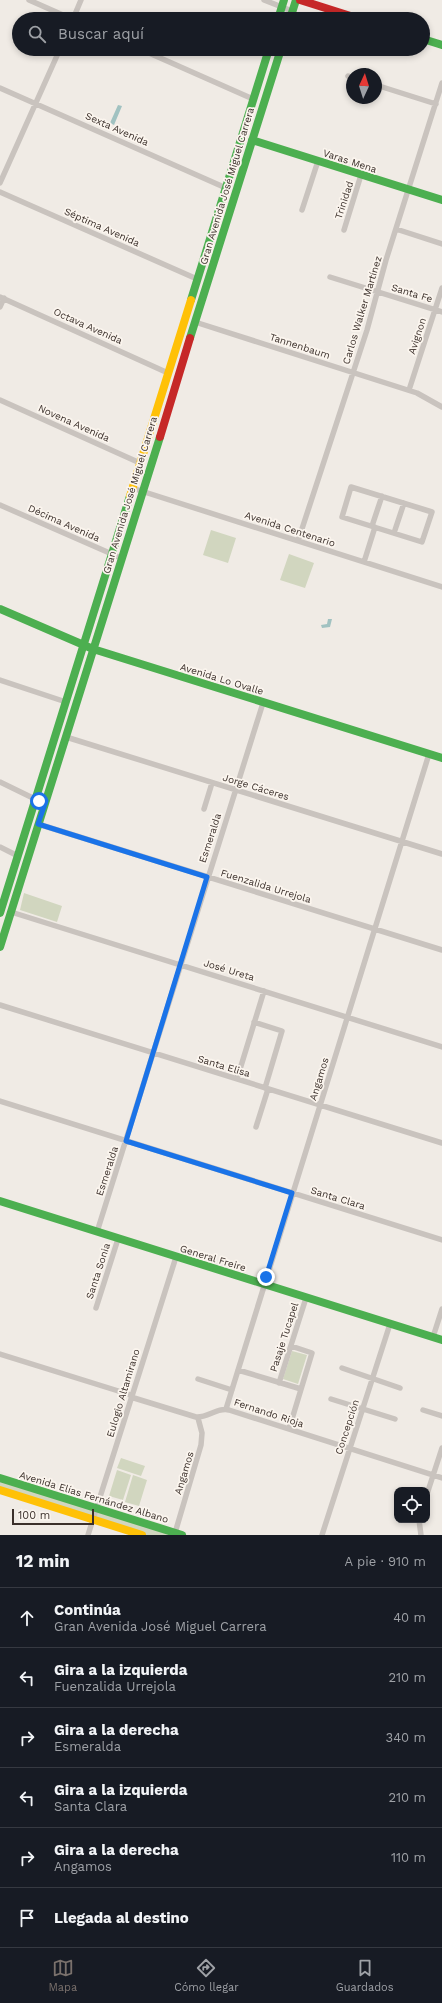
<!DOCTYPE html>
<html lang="es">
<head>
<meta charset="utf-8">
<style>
  body { margin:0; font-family:"Work Sans",sans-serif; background:#242831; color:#f1f3f6 }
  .controls { position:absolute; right:12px; bottom:12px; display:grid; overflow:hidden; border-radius:8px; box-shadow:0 2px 6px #0003 }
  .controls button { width:36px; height:36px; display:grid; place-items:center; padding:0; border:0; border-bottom:1px solid #363941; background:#171b24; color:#f1f3f6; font:20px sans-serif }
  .compass { position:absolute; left:346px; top:68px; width:36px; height:36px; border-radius:50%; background:#171b24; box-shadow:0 2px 6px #0003; rotate:4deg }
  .scale { position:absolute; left:12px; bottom:10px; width:82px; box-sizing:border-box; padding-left:4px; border:2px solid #3b302b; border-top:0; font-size:11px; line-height:14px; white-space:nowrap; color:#3b302b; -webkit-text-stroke:3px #fbf5ee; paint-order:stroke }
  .stop { position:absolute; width:12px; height:12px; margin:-9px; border:3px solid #1a73e8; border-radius:50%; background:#fff }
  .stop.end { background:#1a73e8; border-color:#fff; box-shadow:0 1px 4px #0008 }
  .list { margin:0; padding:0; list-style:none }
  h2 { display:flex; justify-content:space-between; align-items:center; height:52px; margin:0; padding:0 16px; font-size:17px }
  h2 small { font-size:13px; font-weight:400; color:#9ea1a6 }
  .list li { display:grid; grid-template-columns:26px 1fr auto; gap:12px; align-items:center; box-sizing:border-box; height:60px; padding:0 16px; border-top:1px solid #363941 }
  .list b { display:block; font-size:15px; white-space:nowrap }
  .list p { margin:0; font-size:13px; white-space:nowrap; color:#9ea1a6 }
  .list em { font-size:13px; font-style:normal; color:#9ea1a6 }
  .icon { flex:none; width:22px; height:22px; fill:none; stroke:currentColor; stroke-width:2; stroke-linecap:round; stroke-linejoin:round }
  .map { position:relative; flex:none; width:442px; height:1535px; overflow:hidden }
  .search { position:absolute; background:#171b24; box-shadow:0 2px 6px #0003; left:12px; right:12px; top:12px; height:44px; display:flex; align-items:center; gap:10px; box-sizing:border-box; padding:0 14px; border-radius:22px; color:#9ea1a6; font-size:15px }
  .sheet { height:412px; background:#171b24 }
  nav { display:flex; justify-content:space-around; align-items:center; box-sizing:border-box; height:56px; border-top:1px solid #363941; background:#171b24; font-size:11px; color:#9ea1a6 }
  nav a { display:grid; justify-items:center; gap:2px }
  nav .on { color:#7a716c }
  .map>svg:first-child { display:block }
  .green { fill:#d1d6bf }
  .water { fill:#a1c2c1 }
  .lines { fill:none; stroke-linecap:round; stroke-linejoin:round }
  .street { stroke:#c9c3be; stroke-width:5.5 }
  .fast { stroke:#4caf50; stroke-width:8 }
  .slow { stroke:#ffc107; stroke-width:8 }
  .jam { stroke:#c62828; stroke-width:8 }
  .route { stroke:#1a73e8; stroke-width:5 }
  .labels { text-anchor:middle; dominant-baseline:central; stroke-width:3.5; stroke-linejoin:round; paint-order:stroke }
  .street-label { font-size:10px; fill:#3b302b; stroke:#fbf5ee }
</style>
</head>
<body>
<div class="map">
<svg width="442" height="1535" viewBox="0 0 442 1535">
  <rect width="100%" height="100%" fill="#f0ebe5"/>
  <path class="green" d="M211,530L236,538L228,563L203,555Z
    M289,554L314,563L305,588L280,580Z
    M24,893L62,906L57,922L20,910Z
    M292,1351L307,1355L298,1384L283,1379Z
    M121,1458L145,1466L141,1476L117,1468Z
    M117,1470L131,1475L123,1500L109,1496Z
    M133,1475L147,1480L139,1506L125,1502Z
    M0,1481L172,1535H147L0,1489Z"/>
  <path class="water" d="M118,105L122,106L114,125L110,123Z
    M328,619H332L330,627L322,628L321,625L327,624Z"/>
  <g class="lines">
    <path class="street" d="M29,0L72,19
      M264,0L292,11
      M73,19L81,0
      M140,49L253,99
      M348,76L352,78
      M376,85L436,104
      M0,88L226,188
      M0,183L60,49
      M0,192L197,279
      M302,210L318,161
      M396,229L442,244
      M344,230L361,175
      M330,277L442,312
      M0,297L168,373
      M0,307L4,298
      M195,322L417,393L442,407
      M409,390L442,288
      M0,400L140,463
      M351,487L432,512L422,542L342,517Z
      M132,488L442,587
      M0,505L121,558
      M372,526L382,496
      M394,533L404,503
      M298,541L367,330L386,260L442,83
      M364,562L375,527
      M0,680L66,702
      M66,737L442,854
      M0,782L37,800
      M204,809L212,783
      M38,824L442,950
      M0,847L18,856
      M11,912L442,1047
      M0,1005L442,1143
      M254,1022L282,1031L265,1088
      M237,1079L264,991
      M0,1101L442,1240
      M256,1127L268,1089
      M97,1232L263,703
      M96,1308L118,1239
      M433,1337L442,1309
      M0,1354L128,1394L134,1398L196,1417C208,1418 217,1407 229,1410L442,1478
      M342,1368L400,1388
      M238,1370L301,1389
      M198,1379L232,1390
      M279,1383L306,1298
      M331,1399L395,1419
      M226,1409L429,754
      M423,1410L442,1416
      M289,1429L312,1353L291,1346
      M427,1494L442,1448
      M419,1520L421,1535
      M175,1533L201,1445L202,1433L198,1418
      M88,1535L176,1257
      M322,1535L390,1324"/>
    <path class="fast" d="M278,19L284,0
      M290,19L296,0
      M423,39L442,45
      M252,140L442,200
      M191,300L269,49
      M190,338L281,49
      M0,609L93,649L442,758
      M0,913L130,496
      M0,947L160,437
      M0,1201L442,1340
      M0,1478L182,1535"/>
    <path class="slow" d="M130,496L191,300
      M0,1490L142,1535"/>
    <path class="jam" d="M300,0L360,19
      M160,437L190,338"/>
  </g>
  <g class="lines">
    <path class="route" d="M39,801H46L38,824L207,877L126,1141L292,1193L266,1277"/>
  </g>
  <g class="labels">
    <g class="street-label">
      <text transform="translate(117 129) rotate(24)">Sexta Avenida</text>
      <text transform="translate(350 161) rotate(18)">Varas Mena</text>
      <text transform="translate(227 186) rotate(-73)">Gran Avenida José Miguel Carrera</text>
      <text transform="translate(344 200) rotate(-72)">Trinidad</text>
      <text transform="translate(102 227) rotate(24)">Séptima Avenida</text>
      <text transform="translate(412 293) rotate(17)">Santa Fe</text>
      <text transform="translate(362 310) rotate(-73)">Carlos Walker Martínez</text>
      <text transform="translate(88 326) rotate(24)">Octava Avenida</text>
      <text transform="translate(417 336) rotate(-72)">Avignon</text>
      <text transform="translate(300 346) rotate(18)">Tannenbaum</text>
      <text transform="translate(74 423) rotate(24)">Novena Avenida</text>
      <text transform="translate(130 495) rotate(-73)">Gran Avenida José Miguel Carrera</text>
      <text transform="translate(64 523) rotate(24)">Décima Avenida</text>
      <text transform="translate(290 529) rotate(18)">Avenida Centenario</text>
      <text transform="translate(222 679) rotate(17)">Avenida Lo Ovalle</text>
      <text transform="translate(256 787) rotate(17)">Jorge Cáceres</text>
      <text transform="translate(210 838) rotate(-72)">Esmeralda</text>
      <text transform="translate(266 886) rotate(17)">Fuenzalida Urrejola</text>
      <text transform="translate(229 970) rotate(17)">José Ureta</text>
      <text transform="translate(224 1066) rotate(17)">Santa Elisa</text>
      <text transform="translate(319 1079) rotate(-73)">Angamos</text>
      <text transform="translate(107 1171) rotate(-72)">Esmeralda</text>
      <text transform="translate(338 1198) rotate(17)">Santa Clara</text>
      <text transform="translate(213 1258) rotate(17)">General Freire</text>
      <text transform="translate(98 1271) rotate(-72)">Santa Sonia</text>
      <text transform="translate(284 1337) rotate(-72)">Pasaje Tucapel</text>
      <text transform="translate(123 1393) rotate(-73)">Eulogio Altamirano</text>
      <text transform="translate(269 1413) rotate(18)">Fernando Rioja</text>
      <text transform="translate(347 1427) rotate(-72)">Concepción</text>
      <text transform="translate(184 1473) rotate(-73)">Angamos</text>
      <text transform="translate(94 1497) rotate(17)">Avenida Elías Fernández Albano</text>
    </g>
  </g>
</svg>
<div class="controls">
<button><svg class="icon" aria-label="locate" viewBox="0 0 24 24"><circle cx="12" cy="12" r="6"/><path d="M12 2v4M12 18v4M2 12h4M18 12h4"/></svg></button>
</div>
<svg class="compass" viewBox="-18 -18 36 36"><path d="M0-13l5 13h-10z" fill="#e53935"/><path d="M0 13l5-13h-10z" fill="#9ea1a6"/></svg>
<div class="scale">100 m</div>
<div class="stop" style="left:39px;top:801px"></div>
<div class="stop end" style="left:266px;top:1277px"></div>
<div class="search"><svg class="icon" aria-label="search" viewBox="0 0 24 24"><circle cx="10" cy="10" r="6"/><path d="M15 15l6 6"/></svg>Buscar aquí</div>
</div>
<section class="sheet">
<h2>12 min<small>A pie · 910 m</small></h2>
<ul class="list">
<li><svg class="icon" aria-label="ahead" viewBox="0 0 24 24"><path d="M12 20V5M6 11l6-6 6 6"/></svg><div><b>Continúa</b><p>Gran Avenida José Miguel Carrera</p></div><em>40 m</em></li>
<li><svg class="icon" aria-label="left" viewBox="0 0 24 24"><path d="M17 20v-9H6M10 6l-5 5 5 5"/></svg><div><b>Gira a la izquierda</b><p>Fuenzalida Urrejola</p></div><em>210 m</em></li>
<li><svg class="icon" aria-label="right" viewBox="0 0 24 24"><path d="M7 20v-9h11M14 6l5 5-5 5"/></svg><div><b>Gira a la derecha</b><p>Esmeralda</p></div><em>340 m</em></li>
<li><svg class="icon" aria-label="left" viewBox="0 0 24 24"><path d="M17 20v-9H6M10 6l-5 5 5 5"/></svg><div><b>Gira a la izquierda</b><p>Santa Clara</p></div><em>210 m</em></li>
<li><svg class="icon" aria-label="right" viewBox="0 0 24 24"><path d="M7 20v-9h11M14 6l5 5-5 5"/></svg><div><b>Gira a la derecha</b><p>Angamos</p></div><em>110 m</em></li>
<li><svg class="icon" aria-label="arrive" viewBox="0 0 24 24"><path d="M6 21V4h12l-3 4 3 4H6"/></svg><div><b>Llegada al destino</b></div></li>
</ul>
</section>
<nav>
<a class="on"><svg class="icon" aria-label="map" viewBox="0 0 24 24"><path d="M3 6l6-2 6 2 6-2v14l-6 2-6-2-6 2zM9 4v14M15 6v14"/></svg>Mapa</a>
<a><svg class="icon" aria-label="directions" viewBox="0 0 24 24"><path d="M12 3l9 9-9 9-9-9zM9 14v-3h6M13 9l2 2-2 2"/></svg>Cómo llegar</a>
<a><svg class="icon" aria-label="saved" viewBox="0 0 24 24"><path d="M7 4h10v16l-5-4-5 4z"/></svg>Guardados</a>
</nav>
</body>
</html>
